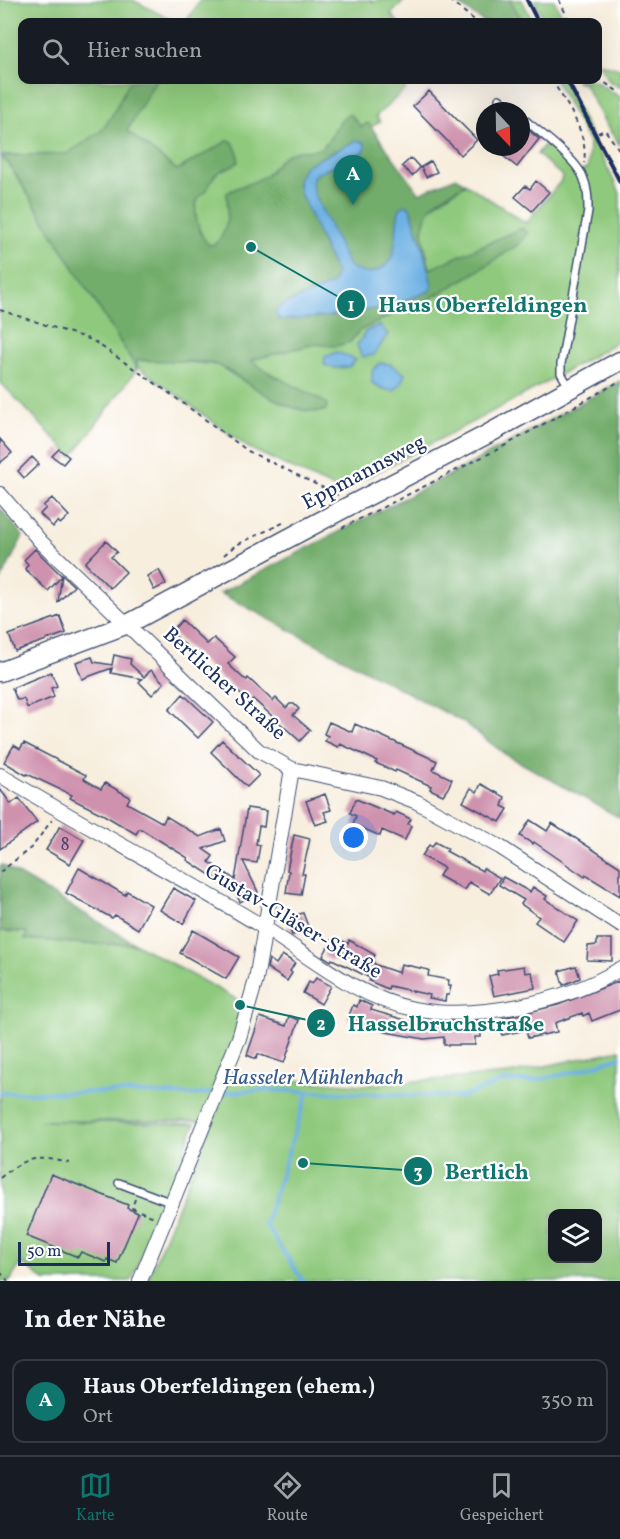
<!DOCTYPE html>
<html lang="de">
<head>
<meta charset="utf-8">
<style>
  body { margin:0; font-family:Vollkorn,serif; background:#20242c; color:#f1f3f6 }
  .controls { position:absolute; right:18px; bottom:18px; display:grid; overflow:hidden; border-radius:12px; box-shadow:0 6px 24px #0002 }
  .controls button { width:54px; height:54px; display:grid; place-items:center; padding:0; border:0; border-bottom:2px solid #363941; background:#171b24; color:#f1f3f6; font:30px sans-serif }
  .compass { position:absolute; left:476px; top:102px; width:54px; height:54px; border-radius:50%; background:#171b24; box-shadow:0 6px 24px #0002; rotate:158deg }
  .scale { position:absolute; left:18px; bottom:15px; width:92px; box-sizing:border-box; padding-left:6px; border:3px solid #1b2f5e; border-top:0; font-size:16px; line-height:21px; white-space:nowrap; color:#1b2f5e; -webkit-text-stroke:4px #fff; paint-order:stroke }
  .you { position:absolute; left:354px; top:838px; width:21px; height:21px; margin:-15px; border:4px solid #fff; border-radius:50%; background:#1a73e8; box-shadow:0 0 0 9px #1a73e833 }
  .badge { display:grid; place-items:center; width:39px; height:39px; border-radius:50%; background:#0f766e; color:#fff; font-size:20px; font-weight:700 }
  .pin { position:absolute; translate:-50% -50px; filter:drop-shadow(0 2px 3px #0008) }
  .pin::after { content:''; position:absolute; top:32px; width:21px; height:18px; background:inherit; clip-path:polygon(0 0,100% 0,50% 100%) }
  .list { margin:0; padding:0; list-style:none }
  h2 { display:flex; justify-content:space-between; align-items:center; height:78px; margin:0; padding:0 24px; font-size:26px }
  h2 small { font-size:20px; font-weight:400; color:#9ea1a6 }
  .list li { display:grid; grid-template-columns:39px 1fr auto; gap:18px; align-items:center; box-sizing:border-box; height:84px; margin:0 12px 12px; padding:0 12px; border:2px solid #363941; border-radius:12px }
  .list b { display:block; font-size:22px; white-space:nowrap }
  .list p { margin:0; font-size:20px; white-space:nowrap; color:#9ea1a6 }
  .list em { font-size:20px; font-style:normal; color:#9ea1a6 }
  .icon { flex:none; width:33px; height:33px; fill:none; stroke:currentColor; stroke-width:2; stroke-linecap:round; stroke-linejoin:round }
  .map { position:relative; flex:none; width:620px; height:1281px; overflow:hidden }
  .search { position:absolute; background:#171b24; box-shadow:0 6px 24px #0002; left:18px; right:18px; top:18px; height:66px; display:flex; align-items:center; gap:15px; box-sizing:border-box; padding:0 21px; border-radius:12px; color:#9ea1a6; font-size:22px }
  .sheet { height:174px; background:#171b24 }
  nav { display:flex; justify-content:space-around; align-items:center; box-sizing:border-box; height:84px; border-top:2px solid #363941; background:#171b24; font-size:16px; color:#9ea1a6 }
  nav a { display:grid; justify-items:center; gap:3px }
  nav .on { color:#0f766e }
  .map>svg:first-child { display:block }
  .green { fill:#8fc97d; stroke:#557c6e; stroke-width:1.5; fill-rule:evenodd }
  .forest { fill:#73ad6c; stroke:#476e65; stroke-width:1.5 }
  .water { fill:#6db1e3; stroke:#4470a0; stroke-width:1.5 }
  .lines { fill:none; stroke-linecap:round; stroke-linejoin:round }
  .stream { stroke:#6db1e3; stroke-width:4 }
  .building { fill:#cf92ae }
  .service-casing { stroke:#3c4c71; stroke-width:10 }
  .minor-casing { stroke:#3c4c71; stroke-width:16 }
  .tertiary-casing { stroke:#3c4c71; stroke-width:21 }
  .path { stroke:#3c4c71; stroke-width:2; stroke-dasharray:4.5 4.5; stroke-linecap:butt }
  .service { stroke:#fff; stroke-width:7 }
  .minor { stroke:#fff; stroke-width:14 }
  .tertiary { stroke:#fff; stroke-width:18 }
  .rail { stroke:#1b2f5e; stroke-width:4 }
  .labels { text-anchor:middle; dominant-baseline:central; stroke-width:4.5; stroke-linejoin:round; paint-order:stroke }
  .number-label { font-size:18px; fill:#484872 }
  .street-label { font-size:21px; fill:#1b2f5e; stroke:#fff }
  .water-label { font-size:22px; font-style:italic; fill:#385c8d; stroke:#fff }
  .leader { fill:none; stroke:#0f766e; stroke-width:2 }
  .callout-dot { fill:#0f766e; stroke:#fff; stroke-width:2 }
  .mark-label { font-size:18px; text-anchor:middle; font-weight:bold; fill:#fff }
  .callout-label { font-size:22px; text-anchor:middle; font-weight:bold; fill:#0f766e; stroke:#fff; stroke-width:4.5; stroke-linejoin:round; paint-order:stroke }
</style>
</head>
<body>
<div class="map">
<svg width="620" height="1281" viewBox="0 0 620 1281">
  <rect width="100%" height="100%" fill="#fff"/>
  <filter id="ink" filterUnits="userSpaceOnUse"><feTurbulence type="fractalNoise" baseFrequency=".0167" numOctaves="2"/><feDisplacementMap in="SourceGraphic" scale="12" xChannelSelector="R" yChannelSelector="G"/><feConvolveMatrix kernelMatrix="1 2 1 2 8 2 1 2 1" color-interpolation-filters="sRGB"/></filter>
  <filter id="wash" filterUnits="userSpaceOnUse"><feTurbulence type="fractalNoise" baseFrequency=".008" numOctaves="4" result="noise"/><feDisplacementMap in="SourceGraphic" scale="24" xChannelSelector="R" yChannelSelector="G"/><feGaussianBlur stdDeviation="1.35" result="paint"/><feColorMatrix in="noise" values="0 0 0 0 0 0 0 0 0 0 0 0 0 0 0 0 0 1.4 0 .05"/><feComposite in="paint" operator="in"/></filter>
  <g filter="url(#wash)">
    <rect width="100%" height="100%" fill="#f7eede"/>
    <path class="green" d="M0,0H133L175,22H22V80H148L152,85L156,80H400L406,89L376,116L380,122L367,129L422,227C427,202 448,197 466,184L526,223L561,181L562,176L537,154L547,142L571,166L576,174L588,168L589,142L555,80H563L620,193V340C528,395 434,442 340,491L249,448L137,366V360L148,361L120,340L137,369L72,457L0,382V156L9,164L114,332L51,155H0ZM522,228L441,292L434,268ZM176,361L247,363L320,399L322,411L303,410L288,406L245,382L218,365Z
      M200,0H371L373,2L378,0H405L391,14L398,22H186Z
      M510,0H522L533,22H523Z
      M534,0H554L565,22H545Z
      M599,63L620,69V88L609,81Z
      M575,80H593L620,97V145L608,128L584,84Z
      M0,931L28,932L26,939L86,944H136L249,1006L205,1121H39L195,1124L131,1281H45L21,1263L10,1281H0Z
      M620,1050V1281H147L231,1076L364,1085L508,1074ZM552,1214H598V1258H552Z"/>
    <path class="forest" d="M453,0H510L523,22H484Z
      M134,80H156L127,131L177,170L229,140L233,142L238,154V162C231,168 223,169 217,173C211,178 211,184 207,189C205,192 202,194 200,196C190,209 199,235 209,245L215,244C229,231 228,212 227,193C239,185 254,184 266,175C274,169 280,156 290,153C299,149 314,153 322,147C334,138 335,122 348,114L352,116L361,127L368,123L419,193L456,177L466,184C459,188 452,191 445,196C414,214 423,240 430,269L522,228L528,233L519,244L478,271L422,303L406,308L359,331L350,342L336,346L315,344L251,360C273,379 302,387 327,404L326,410C293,420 246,380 218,365L207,362L137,360V369L9,164L0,156L67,154L101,131L111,117L128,84Z
      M620,381V818L505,754L463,722L220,593L459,470Z
      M0,508L23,536L0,582Z
      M2,865L136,944H86L25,939L27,932L0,931V867Z"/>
    <path class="water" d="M357,140L365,143V151L314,175L312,181L313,192L349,266C358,272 365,275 376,271C403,262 392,229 400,208L406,205L410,207L423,248L432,285L430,291L387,307L324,317L280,320L276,315V311L281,306L333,284L336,274L299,190L298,180L305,166Z
      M379,325L388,334L374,355L362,357L357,345L366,331Z
      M337,352L356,360L349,367L336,368L324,365L325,357Z
      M380,363L390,364L405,374L400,385L393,391L384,389L372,383V371Z"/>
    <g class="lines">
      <path class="stream" d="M0,1093L116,1092L190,1095L212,1093
        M220,1093L263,1090L462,1097L504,1081H531L574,1072L620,1057
        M303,1281L265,1224L308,1092"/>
    </g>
    <g id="blocks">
      <path class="building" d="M429,91L477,140L461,155L413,106Z
        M521,124L539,139L517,167L492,147H521Z
        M411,158L420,168L412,176L402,166Z
        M431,161L437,172L426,177L421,167Z
        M536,181L549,192L532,211L515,197L525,186L530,189Z
        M0,439L12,453L0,463Z
        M59,449L69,457L63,464L52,456Z
        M32,457L39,464L24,478L18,471Z
        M52,498L69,516L60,524L58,521L53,527L40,514L46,508L43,506Z
        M106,541L117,552L111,557L126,572L110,588L85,563Z
        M35,549L62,576L48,591L25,569L28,564L24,560Z
        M159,570L166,584L154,590L147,576Z
        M62,575L74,586L58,602Z
        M60,616L66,633L15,651L9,635Z
        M182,620L207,644L214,638L235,657L228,664L243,678L247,680L248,678L273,701L276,698L286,708L290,704H294L299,709L293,715L310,730L300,741L253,699L249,702L224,679L223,680L171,632Z
        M114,655L131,659L130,664L144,677L151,670L164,683L152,695L139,682L142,679L111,673L112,668L82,679L76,662L92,657L94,662L112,665Z
        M51,672L57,686L51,688L54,697L27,708L24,699L17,700L12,688Z
        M183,694L213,722L198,738L169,710Z
        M329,722L352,732L355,724L437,761L433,770L452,779L448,788L443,795L430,789L431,786L396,770L395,772L385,767L375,763L377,761L358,752L340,744L338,747L325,741L328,736L324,734Z
        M222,740L259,775L247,787L211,752Z
        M24,743L86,775L84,779L101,789L105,783L130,797L127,803L163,823L166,816L200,837L221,829L225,841L203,849L213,856L209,862L221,870L216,879L187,860L188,858L141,829H139L136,834L104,815L70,798L72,795L27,774L26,775L4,762L14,745L20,749Z
        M481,784L505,797L502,806L508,809L500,822L463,802L471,788L477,792Z
        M0,789L11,804L19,798L37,822L0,849Z
        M325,794L331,810L324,812L328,821L315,825L306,801Z
        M356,799L394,815L396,812L411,819L408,824L411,826L405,840L382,830L380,836L353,824L356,816L350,813Z
        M247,808L266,811L264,827L259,826L256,844L260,845L257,863L243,861L258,892L240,902L226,873L235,880Z
        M530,820L547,831L552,823L620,867V896L586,875L585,877L534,842L533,844L520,836Z
        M60,826L84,840L70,864L46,850Z
        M294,835L310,839L302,874H305L301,895L286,893L289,871L287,870Z
        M435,842L448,849L446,851L482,871L483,868L500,878L490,894L469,882L464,890L439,876L444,868L422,856L429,845L432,847Z
        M79,868L125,895L127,891L151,905L138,929L115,915L112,918L66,893Z
        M503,877L530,892L533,887L547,896L545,899L578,921L564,942L535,922L539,917L521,904L524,900L499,885Z
        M173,888L196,901L183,924L160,910Z
        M303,913L309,929L292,935L286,918Z
        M193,930L239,957L226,979L180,953Z
        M597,939H612V961L587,960L588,946L597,945Z
        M332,940L341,946L343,941L348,944L349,940L375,955L372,961L376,965L399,973L401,964L429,970L428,976L449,980L448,986H451L449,995H446L445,1001L429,998L430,995L389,986L388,989L369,981L370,978L332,959L331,961L323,956Z
        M282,955L295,963L290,971L292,973L287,981L267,968L269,959L276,964Z
        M524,966L525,973L532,972L535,988L494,996L489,976L498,974L497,970Z
        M576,966L580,978L563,985L559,971Z
        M316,978L331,986L321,1004L303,993L309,982L312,984Z
        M620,981V1010L612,1013L592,1021L589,1013L583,1016L582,1013L555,1023L557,1032L528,1038L526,1030L502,1035L500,1022L504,1021L503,1018L558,1005Z
        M359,1000L372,1006L371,1010L412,1022L481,1020V1037H475V1045H444V1037L424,1039L386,1032L348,1018L353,1005L357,1007Z
        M289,1016L299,1020L284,1063L258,1054L256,1059L247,1055L260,1017L286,1026Z
        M51,1174L128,1205L127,1208L138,1213L117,1263L107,1259L106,1262L81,1252L78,1257L26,1236Z"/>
    </g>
  </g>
  <g filter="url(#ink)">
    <use href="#blocks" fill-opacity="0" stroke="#3c4c71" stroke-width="1.5"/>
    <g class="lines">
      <g class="service-casing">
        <path id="service" d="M499,99L514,111
          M521,117C537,130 576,159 583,177C588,188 588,199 588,211L561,364V373L569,387
          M119,1183L172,1203"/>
      </g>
      <g class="minor-casing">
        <path id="minor" d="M0,494L41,542L259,751L292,769L381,788L417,802L500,847L620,925
          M0,775C87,828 177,874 263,927C311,957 357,998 414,1009C476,1021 566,1002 620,969
          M140,1281L239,1038L256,980L292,769"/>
      </g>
      <g class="tertiary-casing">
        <path id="tertiary" d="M0,672L128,624L345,508L488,434L620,361"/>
      </g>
      <path class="path" d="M449,0L477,22
        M559,0L570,22
        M598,78L620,93
        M552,80C566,104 589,133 584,163
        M598,133L605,130L620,151
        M0,310L92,340L165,390L248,451L338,495
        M342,528L506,445L620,381
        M224,555L236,545L287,521
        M0,872L32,847L52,820
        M0,1178C25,1157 37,1155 69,1163
        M135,1199L132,1208L154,1217
        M0,1272L8,1281"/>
      <use href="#service" class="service"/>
      <use href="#minor" class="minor"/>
      <use href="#tertiary" class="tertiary"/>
      <path class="rail" d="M527,0L538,22
        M567,80L620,182"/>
    </g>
  </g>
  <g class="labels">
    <g class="number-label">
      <text x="65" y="845">8</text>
    </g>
    <g class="street-label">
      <text transform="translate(364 473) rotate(-28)">Eppmannsweg</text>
      <text transform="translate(224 684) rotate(42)">Bertlicher Straße</text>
      <text transform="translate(293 922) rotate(31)">Gustav-Gläser-Straße</text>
    </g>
    <g class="water-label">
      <text x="313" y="1078">Hasseler Mühlenbach</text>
    </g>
  </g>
  <path class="leader" d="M251 247L351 304M240 1005L321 1023M303 1163L418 1171"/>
  <g class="callout-dot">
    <circle cx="251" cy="247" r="6"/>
    <circle cx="240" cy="1005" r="6"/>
    <circle cx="303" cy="1163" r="6"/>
    <circle cx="351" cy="304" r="15"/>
    <circle cx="321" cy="1023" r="15"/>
    <circle cx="418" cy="1171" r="15"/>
  </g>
  <g class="mark-label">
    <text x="351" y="311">1</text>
    <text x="321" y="1030">2</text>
    <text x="418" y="1178">3</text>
  </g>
  <g class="callout-label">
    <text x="483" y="312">Haus Oberfeldingen</text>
    <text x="446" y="1031">Hasselbruchstraße</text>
    <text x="487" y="1179">Bertlich</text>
  </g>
</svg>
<div class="controls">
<button><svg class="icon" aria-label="layers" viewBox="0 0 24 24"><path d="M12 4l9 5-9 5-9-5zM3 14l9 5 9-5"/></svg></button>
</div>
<svg class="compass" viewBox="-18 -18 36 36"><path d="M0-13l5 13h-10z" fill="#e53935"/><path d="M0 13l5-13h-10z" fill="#9ea1a6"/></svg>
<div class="scale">50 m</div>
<div class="you"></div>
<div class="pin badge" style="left:353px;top:205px">A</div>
<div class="search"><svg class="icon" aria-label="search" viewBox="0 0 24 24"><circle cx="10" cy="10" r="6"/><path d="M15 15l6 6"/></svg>Hier suchen</div>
</div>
<section class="sheet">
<h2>In der Nähe<small></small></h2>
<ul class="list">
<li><span class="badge">A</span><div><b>Haus Oberfeldingen (ehem.)</b><p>Ort</p></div><em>350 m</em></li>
</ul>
</section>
<nav>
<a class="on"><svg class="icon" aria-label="map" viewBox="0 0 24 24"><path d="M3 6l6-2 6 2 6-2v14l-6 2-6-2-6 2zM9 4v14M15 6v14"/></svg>Karte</a>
<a><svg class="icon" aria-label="directions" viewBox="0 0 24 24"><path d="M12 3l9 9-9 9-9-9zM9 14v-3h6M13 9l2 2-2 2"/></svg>Route</a>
<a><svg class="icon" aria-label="saved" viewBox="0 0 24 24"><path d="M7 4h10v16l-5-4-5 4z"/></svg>Gespeichert</a>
</nav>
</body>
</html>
